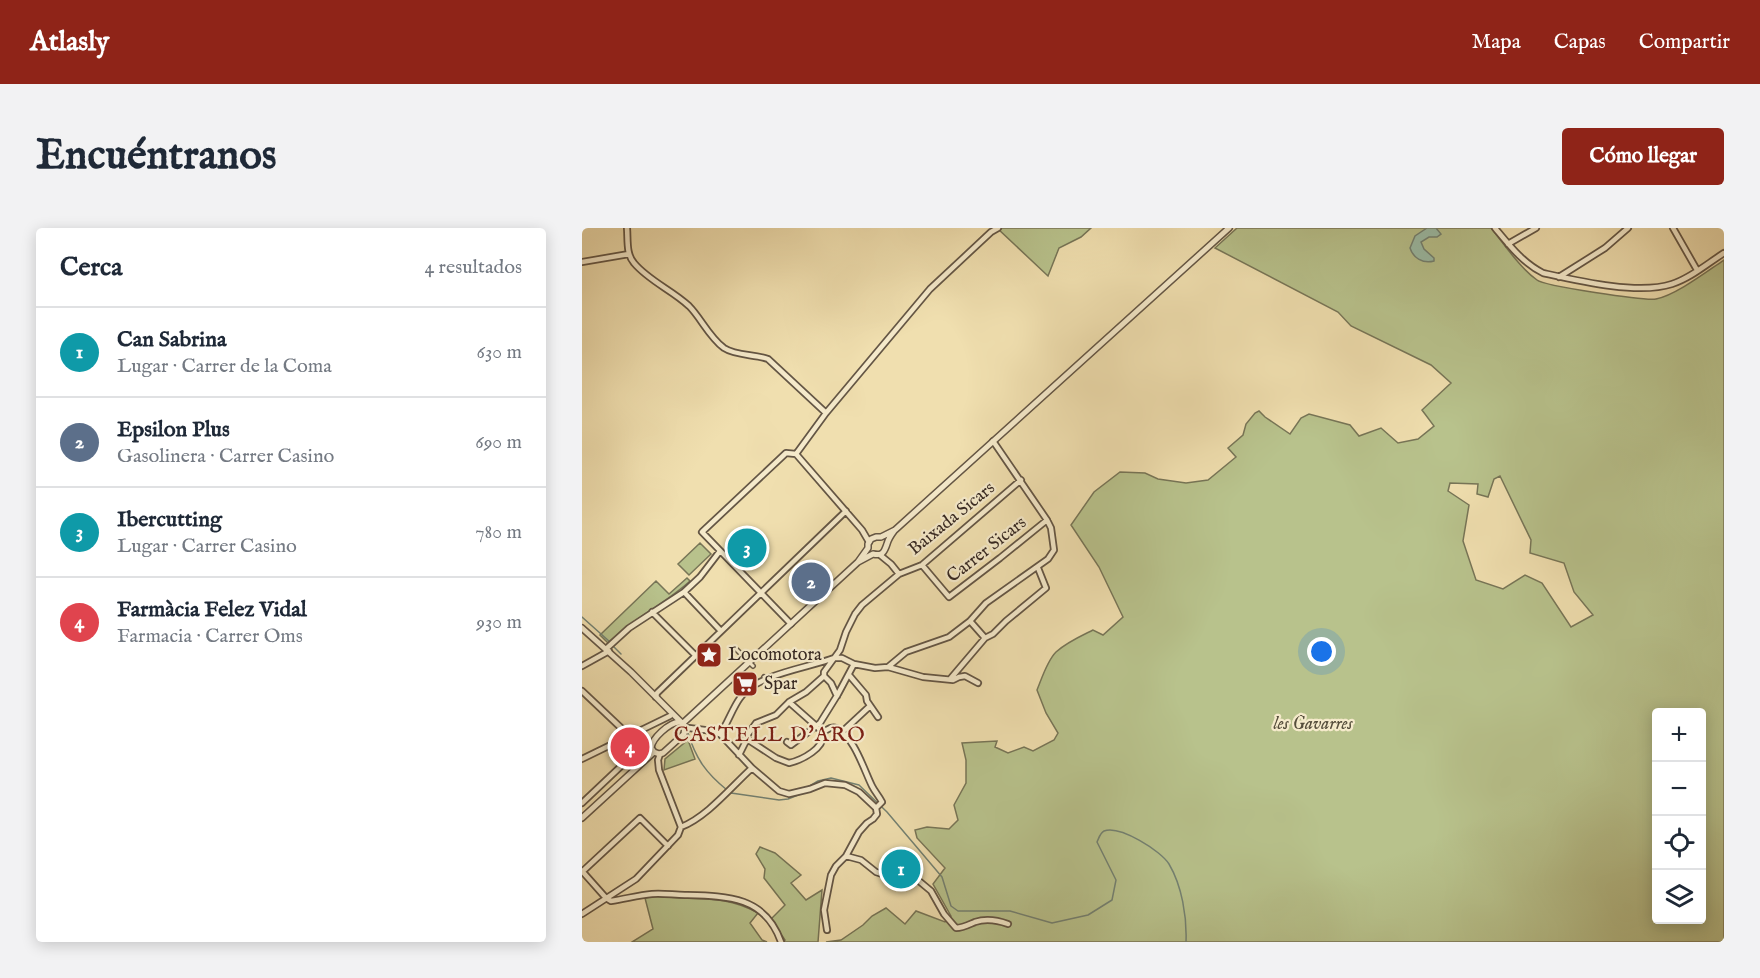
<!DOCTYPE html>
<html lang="es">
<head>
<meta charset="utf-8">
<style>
  body { margin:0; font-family:"IM FELL English",serif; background:#f2f2f3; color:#1f2937 }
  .controls { position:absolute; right:18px; bottom:18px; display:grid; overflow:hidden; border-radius:6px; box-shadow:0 3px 15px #0003 }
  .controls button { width:54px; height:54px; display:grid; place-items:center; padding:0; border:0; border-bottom:2px solid #e0e1e3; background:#fff; color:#1f2937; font:30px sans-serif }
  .you { position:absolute; left:740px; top:424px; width:21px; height:21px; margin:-15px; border:4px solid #fff; border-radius:50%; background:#1a73e8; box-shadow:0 0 0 9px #1a73e833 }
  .badge { display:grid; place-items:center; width:39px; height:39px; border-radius:50%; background:#8f2418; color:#fff; font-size:20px; font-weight:700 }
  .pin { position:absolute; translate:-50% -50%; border:3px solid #fff; box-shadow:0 2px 6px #0006 }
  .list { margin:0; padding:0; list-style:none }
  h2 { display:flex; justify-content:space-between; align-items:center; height:78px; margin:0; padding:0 24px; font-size:26px }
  h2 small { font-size:20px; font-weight:400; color:#747a83 }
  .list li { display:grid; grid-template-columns:39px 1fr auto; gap:18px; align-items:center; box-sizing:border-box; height:90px; padding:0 24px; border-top:2px solid #e0e1e3 }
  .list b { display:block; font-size:22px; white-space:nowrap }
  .list p { margin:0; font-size:20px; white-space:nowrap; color:#747a83 }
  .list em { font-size:20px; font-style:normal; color:#747a83 }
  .icon { flex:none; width:33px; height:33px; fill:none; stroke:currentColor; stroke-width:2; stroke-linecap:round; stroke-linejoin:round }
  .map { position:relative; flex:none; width:1142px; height:714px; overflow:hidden; border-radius:6px }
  header { display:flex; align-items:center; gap:36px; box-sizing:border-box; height:84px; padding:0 30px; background:#8f2418; color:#fff }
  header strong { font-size:28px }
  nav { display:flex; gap:33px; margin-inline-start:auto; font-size:21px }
  .intro { display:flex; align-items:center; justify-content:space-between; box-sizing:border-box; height:144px; padding:0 36px }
  h1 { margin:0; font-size:42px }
  .button { padding:15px 27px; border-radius:6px; background:#8f2418; color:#fff; font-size:21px; font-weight:700 }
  main { display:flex; gap:36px; padding:0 36px }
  aside { flex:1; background:#fff; border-radius:6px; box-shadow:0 3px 15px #0003 }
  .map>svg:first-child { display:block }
  .green { fill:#b8c28c; stroke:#777557; stroke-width:1.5; fill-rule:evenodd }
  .water { fill:#9bbda7; stroke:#738172; stroke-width:1.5 }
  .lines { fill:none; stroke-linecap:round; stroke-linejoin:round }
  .stream { stroke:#738172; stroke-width:1.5 }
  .pedestrian-casing { stroke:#645645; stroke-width:6 }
  .minor-casing { stroke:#645645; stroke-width:8 }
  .tertiary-casing { stroke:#645645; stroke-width:8 }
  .pedestrian { stroke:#f5eacb; stroke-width:3 }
  .minor { stroke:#f5eacb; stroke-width:4.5 }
  .tertiary { stroke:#f5eacb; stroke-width:5 }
  .labels { text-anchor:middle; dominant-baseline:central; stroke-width:4.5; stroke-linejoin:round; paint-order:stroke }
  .street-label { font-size:18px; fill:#362822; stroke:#f5eacb }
  .poi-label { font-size:18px; fill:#362822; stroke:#f5eacb; text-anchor:start }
  .park-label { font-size:18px; font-style:italic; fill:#564e3c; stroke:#f5eacb }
  .quarter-label { font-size:21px; letter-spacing:1.5px; fill:#7a1f14; stroke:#f5eacb }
</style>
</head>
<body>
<header>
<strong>Atlasly</strong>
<nav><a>Mapa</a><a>Capas</a><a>Compartir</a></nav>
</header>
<div class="intro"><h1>Encuéntranos</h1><a class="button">Cómo llegar</a></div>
<main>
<aside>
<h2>Cerca<small>4 resultados</small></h2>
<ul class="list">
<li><span class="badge" style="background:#0f9aa8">1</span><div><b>Can Sabrina</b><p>Lugar · Carrer de la Coma</p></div><em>630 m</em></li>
<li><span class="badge" style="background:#5c6f8a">2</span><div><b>Epsilon Plus</b><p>Gasolinera · Carrer Casino</p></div><em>690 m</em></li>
<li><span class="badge" style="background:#0f9aa8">3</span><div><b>Ibercutting</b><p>Lugar · Carrer Casino</p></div><em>780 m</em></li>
<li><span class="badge" style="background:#e0444e">4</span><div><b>Farmàcia Felez Vidal</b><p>Farmacia · Carrer Oms</p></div><em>930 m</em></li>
</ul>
</aside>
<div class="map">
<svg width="1142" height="714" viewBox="0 0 1142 714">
  <rect width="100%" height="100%" fill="#f0dfaf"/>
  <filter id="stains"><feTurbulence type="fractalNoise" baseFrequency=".00333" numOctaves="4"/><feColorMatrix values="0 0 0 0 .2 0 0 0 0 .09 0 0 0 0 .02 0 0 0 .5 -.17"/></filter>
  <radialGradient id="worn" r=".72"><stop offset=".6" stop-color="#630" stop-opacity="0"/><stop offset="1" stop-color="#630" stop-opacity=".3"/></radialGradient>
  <path class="green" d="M415,0H509L499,9L477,20L466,48Z
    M655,0H909C923,17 937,39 955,52C962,58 1063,73 1074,71C1094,67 1124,44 1142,32V714H244L259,712L281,697L290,688L304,680L323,696L334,683L363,694L369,688L351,656L363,640L335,610L333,602L345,599L367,601L376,592L372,577L384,555V532L380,515L415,513L413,519L426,525L442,519L451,523L472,512L476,505L464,485L455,462C460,450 465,433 474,424C485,414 499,408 511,402L521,407L541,389L517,339L489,297L512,264L538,244L563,245L576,251L604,255L626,252L654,229L646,220L661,207L664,196L673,185L677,183L683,189L708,206L719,190L727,186L768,197L777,208L799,200L816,215L836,211L852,198L840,182L869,155L849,137L769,98L756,84L633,20ZM918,248L949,312L948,325L982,335L992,364L1011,387L989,399L960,355L943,347L921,361L894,352L881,313L887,277L866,263L868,255L896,256L895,266L906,269L912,251ZM1074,484H1120V692H1074Z
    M118,315L129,326L107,347L96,336Z
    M105,350L108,353C83,376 51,390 26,415L18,407L74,353L87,366Z
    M106,512L113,531L82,542L83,531Z
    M178,619L193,625L219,647L209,655L224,672L240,662L236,714H200L203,712L189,691L203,677L182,650L183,641L174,626Z
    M73,668C112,673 141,665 176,685L168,695L180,712L185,714H50L71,701L63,670Z"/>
  <path class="water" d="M845,0H854L859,6L855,9H847L839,14L842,21L852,30V33C841,36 831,30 828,20L833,8Z"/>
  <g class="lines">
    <path class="stream" d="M0,389L28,414
      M31,418L39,426
      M106,505C114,531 124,545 145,562
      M226,559L236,553L249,550L277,557L305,584L360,649L369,678L376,683H428L470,695L506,687L530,672L534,652L515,614C517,610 518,605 522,603C538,597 579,623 587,636C600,658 605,689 604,714
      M149,565L197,572L206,571L221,565"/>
    <g class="pedestrian-casing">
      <path id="pedestrian" d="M154,421L171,438
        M182,449L187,453"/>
    </g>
    <g class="minor-casing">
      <path id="minor" d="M45,0C46,12 44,26 52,35C67,53 90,62 107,78C119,90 127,109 142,120C154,128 173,126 186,131L244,185
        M913,0C928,18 941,35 961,45C997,53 1056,67 1090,56C1109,50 1126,35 1142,25
        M1091,0L1115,42
        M926,16L954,0
        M0,34L47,26
        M977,49L1023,20L1046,0
        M214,226L244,185L348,61L409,4L416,0
        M214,226L280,302L287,314
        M298,327L309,336L317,346
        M340,337L367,369L418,330L465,292
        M102,364L138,402
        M70,384L113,427
        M388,393L403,410
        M209,396L120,304L204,225L214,226
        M24,421L47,400L102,364L118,349L138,323
        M0,438L27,423
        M306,439L324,424L367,409L388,393L404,375L466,331L472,322L469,300L465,292L411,213
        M267,447L284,467L285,473L296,489
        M242,448L249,455L255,468
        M369,450L403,410L411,406L424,393L464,360L456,340
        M0,463L55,515V520
        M74,469L75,465L264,283
        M103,501L107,500L123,502L138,506L170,540L197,563L207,566L228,561L243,555L263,557L277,564L294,580L295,586L291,591L285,595L277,604L264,628L254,638L249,647L242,682L245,702
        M241,504C245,502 249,498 254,500C272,508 282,542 290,558C293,564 297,568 300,574L294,580
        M259,505L288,478
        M138,506C146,495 150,481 158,470C174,446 226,440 252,430H260L272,436L293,440L306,439L341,449L371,452L377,449L383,448L396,455
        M165,511L194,530L207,535C220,532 244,520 241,504L207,474
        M205,514L209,517L238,495L256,466L272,436
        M55,520L69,518
        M157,527L165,511L164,509L174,495L194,487L207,474L224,464L242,448V444L258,422L264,404L273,386L280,377L317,346L340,337L439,252
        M0,531L88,488
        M0,575L54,524L55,520
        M99,599C125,589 149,559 170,540
        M264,628L279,632L294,644L300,646H317L337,653L349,663L362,686L374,700C381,700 386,697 393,694C405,690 415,692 426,696
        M0,643L24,670L29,673C43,671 57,667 70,666C81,665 92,667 103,667C145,668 183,668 199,714
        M1,643L58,590L86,618
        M0,686L54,651L96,607L99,599L77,542L76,532L78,526"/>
    </g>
    <g class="tertiary-casing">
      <path id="tertiary" d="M276,334L286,320V316L289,311L294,309H299L313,302L647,0
        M0,400L49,444L103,498L102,506L81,525L77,526L72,524
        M100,496L276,334L291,326C300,328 302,325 305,316C306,312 309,307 312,303
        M72,524L69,520C70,510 87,495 97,494
        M0,590L72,524"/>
    </g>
    <use href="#pedestrian" class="pedestrian"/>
    <use href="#minor" class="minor"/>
    <use href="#tertiary" class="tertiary"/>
  </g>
  <defs>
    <g id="sight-square" transform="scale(1.35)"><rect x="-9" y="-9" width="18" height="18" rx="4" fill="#8f2418" stroke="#f5eacb"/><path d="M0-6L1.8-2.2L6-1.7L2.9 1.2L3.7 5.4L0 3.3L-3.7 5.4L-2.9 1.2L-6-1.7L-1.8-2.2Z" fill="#fff"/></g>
    <g id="supermarket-square" transform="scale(1.35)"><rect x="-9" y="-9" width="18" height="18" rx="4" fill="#8f2418" stroke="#f5eacb"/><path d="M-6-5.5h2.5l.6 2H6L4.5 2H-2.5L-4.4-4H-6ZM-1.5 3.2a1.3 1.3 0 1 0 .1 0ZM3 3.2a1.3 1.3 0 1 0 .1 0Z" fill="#fff"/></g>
  </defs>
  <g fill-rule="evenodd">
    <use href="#sight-square" x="127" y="427"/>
    <use href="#supermarket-square" x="163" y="456"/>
  </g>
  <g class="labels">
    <g class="street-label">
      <text transform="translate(370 291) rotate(-39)">Baixada Sicars</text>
      <text transform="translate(405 322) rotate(-38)">Carrer Sicars</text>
    </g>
    <g class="poi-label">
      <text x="146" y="427">Locomotora</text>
      <text x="182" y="456">Spar</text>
    </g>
    <g class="park-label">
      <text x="731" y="496">les Gavarres</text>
    </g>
    <g class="quarter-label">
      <text x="188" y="507">CASTELL D'ARO</text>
    </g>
  </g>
  <rect width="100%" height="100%" filter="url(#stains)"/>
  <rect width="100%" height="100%" fill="url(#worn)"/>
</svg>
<div class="controls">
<button>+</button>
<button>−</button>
<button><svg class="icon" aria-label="locate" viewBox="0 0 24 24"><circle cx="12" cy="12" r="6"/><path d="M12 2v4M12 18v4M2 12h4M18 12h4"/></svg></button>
<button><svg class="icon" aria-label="layers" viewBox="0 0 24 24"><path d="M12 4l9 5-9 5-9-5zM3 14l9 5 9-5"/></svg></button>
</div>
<div class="you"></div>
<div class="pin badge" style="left:319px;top:641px;background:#0f9aa8">1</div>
<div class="pin badge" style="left:229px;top:354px;background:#5c6f8a">2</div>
<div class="pin badge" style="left:165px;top:320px;background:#0f9aa8">3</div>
<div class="pin badge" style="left:48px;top:519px;background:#e0444e">4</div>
</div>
</main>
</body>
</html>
